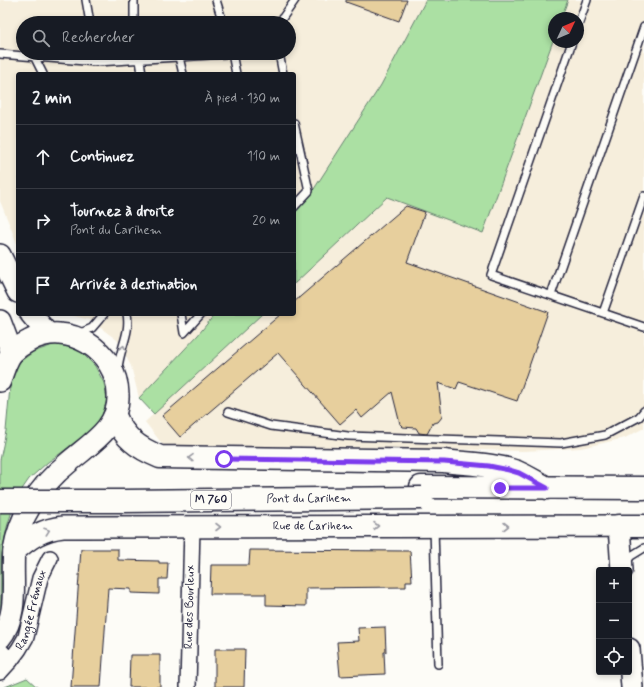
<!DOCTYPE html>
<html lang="fr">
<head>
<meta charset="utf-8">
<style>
  body { margin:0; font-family:Mynerve,sans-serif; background:#20242c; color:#f1f3f6 }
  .controls { position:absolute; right:12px; bottom:12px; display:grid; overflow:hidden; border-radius:4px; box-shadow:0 2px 6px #0003 }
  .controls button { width:36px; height:36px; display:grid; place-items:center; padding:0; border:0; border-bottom:1px solid #363941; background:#171b24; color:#f1f3f6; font:20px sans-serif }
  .compass { position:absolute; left:548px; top:12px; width:36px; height:36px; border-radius:50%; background:#171b24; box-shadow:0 2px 6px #0003; rotate:46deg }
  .stop { position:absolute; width:12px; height:12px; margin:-9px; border:3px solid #7c3aed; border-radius:50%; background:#fff }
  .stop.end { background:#7c3aed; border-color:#fff; box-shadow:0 1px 4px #0008 }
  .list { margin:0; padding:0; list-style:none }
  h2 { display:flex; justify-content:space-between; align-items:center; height:52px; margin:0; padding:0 16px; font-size:17px }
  h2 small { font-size:13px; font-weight:400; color:#9ea1a6 }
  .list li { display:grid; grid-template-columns:26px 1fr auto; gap:12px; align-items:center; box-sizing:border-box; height:64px; padding:0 16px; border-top:1px solid #363941 }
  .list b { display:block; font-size:15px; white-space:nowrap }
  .list p { margin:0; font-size:13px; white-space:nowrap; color:#9ea1a6 }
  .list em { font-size:13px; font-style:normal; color:#9ea1a6 }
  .icon { flex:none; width:22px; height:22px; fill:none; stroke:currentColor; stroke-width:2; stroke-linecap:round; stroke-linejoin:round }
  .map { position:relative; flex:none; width:644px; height:687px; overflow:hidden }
  .search { position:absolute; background:#171b24; box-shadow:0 2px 6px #0003; left:16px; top:16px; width:280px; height:44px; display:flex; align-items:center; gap:10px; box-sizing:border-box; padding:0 14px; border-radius:22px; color:#9ea1a6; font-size:15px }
  .panel { position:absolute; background:#171b24; box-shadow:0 2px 6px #0003; left:16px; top:72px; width:280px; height:244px; border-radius:4px }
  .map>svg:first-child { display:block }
  .built { fill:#f6eedc; fill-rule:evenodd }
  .green { fill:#abe0a3; stroke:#66816f }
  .building { fill:#e7cf9d; stroke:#22223b }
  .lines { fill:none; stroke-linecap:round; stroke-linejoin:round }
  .lane-casing { stroke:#22223b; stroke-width:10 }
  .street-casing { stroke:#22223b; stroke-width:18 }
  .secondary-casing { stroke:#22223b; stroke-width:24 }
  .primary-casing { stroke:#22223b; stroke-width:25 }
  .lane { stroke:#fdfcf7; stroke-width:7 }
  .street { stroke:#fdfcf7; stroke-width:15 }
  .secondary { stroke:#fdfcf7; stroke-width:21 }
  .primary { stroke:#fdfcf7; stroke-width:22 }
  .primary-bridge-casing { stroke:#22223b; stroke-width:25; stroke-linecap:butt }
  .primary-bridge { stroke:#fdfcf7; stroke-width:22 }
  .oneway { stroke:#9a9aa2 }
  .route { stroke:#7c3aed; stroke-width:5 }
  .labels { text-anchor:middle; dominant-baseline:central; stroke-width:3.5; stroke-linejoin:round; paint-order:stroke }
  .shield { fill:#fdfcf7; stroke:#646373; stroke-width:1 }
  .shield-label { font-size:11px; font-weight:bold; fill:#22223b }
  .street-label { font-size:12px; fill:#22223b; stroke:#fdfcf7 }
</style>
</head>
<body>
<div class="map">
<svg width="644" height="687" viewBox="0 0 644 687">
  <rect width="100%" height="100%" fill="#fdfcf7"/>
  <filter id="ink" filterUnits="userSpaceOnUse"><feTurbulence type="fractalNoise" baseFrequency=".025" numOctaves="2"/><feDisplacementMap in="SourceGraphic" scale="8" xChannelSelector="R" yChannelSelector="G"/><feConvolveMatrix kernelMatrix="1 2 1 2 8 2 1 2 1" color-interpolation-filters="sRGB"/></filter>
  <g filter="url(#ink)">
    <path class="built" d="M0,0H426L381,85L314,189L294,214V74H18V246L0,201ZM23,23H289V53H23Z
      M568,0H644V428L625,438L581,448L524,451L342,447L163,445L145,422L262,314H294V284L387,197L483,233L554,38V42H578V18H561Z
      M66,314H215L198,335L139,398L131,366L117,340L90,320Z"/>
    <path class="green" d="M426,0H568L561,18H554V38L483,233L387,197L294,284V214L314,189L381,85Z
      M215,314H262L154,414L139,398L198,335Z
      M56,344L78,349L95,366L104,383L107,399L101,420L80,440L48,462L29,479L16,498L7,527L2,554L1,609L0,612V460L6,431L11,376L18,363L33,352Z
      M27,678L37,687H5Z"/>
    <path class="building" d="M346,0H407L399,21L346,2Z
      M406,206L425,212L407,262L548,312L517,401L459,382L456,389L438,383L442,417L438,422L433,423L427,434L419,433L416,428L403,427L400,424L392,392L362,418L356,410L340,424L278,353L180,437L162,416L281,314H294V302Z
      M81,549H118V560L159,561V563H168L167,579H159V594L131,593V589L108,588L101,687H71Z
      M250,550L410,551L412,581H406V587L306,588V606L266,605V594H210L211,565H249Z
      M385,627L386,652H384L385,674L340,676L337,642L359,641L358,628Z
      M215,649H245L244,687H215Z
      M130,655H160V687H129Z"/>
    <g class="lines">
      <g class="lane-casing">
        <path id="lane" d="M86,0L90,23
          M216,0L223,23
          M134,23V0
          M279,23L295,0
          M578,25L587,0
          M572,42L491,275L644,327
          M95,53L97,62
          M232,53L236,74
          M279,53L283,74
          M0,54L97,62L243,53
          M34,56L43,74
          M179,57L183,74
          M140,60L142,74
          M294,123L309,191L294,207
          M551,295L644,27
          M603,313L644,196
          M181,314L184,333L201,314
          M78,334L92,328L104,314
          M118,369C119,350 131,333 127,314
          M228,412L271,426L348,436L561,443L605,435L639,417L644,411
          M434,528L438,664
          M625,563L631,556L644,548"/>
      </g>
      <g class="street-casing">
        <g id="street">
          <path id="s1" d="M0,650L10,661L19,649L26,637L40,578L50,558"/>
          <path d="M0,672L10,661"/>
          <path id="s2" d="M188,687L192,527"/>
        </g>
      </g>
      <g class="secondary-casing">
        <g id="secondary">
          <path d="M0,255L18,292"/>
          <path d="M31,314L48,334"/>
          <path d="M0,321L12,353"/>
          <path d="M0,381C3,371 6,361 12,353C17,348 23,344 29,341C68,319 117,351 118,394C120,427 91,443 69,462C54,474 41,488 31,505C22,519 17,533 14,550C11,578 20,614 0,638"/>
          <path id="s3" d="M14,552C29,538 43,529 63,527L619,526L622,570"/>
          <path d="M629,649L632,687"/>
        </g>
      </g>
      <g class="primary-casing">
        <path id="primary" d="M115,416C124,438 138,448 160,457L444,461C468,464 494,464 517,472C527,476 537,483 547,488
          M421,487L644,488
          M619,526H644"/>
      </g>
      <use href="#lane" class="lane"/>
      <use href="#street" class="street"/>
      <use href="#secondary" class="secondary"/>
      <use href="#primary" class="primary"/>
      <g class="primary-bridge-casing">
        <g id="primary-bridge">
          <path id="s4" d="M0,501H124L422,498"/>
        </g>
      </g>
      <use href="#primary-bridge" class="primary-bridge"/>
    </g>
    <defs><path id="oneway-chevron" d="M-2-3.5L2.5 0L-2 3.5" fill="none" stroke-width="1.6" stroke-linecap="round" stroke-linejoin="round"/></defs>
    <g class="oneway">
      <use href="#oneway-chevron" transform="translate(123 348) rotate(-73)"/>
      <use href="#oneway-chevron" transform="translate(191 458) rotate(-179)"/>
      <use href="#oneway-chevron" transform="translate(376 526)"/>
      <use href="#oneway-chevron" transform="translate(506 526)"/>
      <use href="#oneway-chevron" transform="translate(218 527)"/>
      <use href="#oneway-chevron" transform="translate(47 531) rotate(-19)"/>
    </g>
  </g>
  <g class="lines" filter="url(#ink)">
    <path class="route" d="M224,459L444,462L489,466L509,470L519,473L547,488H500"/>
  </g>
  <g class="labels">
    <rect class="shield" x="191" y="491" width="40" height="18" rx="3"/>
    <g class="shield-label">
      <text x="211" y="500">M 760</text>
    </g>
    <g class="street-label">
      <text stroke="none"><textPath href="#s4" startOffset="309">Pont du Carihem</textPath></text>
      <text stroke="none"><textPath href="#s3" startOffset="306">Rue de Carihem</textPath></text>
      <text stroke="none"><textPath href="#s2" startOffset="80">Rue des Bourleux</textPath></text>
      <text stroke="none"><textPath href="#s1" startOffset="71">Rangée Frémaux</textPath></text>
    </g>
  </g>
</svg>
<div class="controls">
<button>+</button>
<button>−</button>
<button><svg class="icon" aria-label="locate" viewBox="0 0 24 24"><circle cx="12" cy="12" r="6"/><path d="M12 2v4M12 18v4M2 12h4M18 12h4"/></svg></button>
</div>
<svg class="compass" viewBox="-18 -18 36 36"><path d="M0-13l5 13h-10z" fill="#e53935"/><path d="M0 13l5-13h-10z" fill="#9ea1a6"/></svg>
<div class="stop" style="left:224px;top:459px"></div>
<div class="stop end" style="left:500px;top:488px"></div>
<div class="search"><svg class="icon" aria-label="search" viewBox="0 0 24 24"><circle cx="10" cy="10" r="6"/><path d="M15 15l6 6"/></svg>Rechercher</div>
<section class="panel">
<h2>2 min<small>À pied · 130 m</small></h2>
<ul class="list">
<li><svg class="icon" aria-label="ahead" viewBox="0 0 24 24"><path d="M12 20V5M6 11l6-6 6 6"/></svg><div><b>Continuez</b></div><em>110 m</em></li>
<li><svg class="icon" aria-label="right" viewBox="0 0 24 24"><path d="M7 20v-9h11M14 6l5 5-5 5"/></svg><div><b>Tournez à droite</b><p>Pont du Carihem</p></div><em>20 m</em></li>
<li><svg class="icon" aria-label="arrive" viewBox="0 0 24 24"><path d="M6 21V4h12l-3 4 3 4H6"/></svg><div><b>Arrivée à destination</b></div></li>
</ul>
</section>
</div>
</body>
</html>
